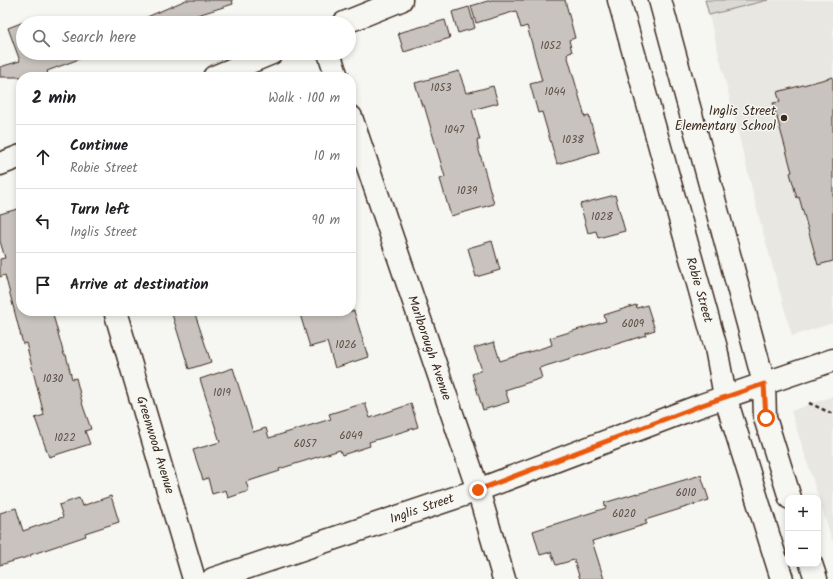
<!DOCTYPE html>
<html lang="en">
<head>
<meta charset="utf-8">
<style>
  body { margin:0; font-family:Kalam,sans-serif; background:#f6f6f6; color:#202124 }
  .controls { position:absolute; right:12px; bottom:12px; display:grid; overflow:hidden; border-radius:8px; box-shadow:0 2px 6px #0003 }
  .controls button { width:36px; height:36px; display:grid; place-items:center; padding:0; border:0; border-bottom:1px solid #e0e0e0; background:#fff; color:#202124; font:20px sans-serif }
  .stop { position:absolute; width:12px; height:12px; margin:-9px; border:3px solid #ea580c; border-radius:50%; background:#fff }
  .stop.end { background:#ea580c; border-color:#fff; box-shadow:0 1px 4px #0008 }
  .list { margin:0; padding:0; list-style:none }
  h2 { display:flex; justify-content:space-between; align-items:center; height:52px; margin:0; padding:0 16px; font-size:17px }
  h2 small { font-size:13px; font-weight:400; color:#757577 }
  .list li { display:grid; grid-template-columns:26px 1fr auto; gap:12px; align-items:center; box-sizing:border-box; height:64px; padding:0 16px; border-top:1px solid #e0e0e0 }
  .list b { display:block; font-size:15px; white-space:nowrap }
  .list p { margin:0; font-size:13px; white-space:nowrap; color:#757577 }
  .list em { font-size:13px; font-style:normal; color:#757577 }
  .icon { flex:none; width:22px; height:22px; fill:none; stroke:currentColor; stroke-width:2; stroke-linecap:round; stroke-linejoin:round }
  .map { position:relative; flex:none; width:833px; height:579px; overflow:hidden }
  .search { position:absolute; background:#fff; box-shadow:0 2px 6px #0003; left:16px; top:16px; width:340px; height:44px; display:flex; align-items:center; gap:10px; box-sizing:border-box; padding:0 14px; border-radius:22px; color:#757577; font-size:15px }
  .panel { position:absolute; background:#fff; box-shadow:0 2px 6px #0003; left:16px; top:72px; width:340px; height:244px; border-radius:16px }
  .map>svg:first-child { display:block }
  .built { fill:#e8e7e2 }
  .green { fill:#dad9d3; stroke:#8a8278 }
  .building { fill:#c8c3be; stroke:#3b2a1e }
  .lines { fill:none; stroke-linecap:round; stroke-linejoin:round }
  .minor-casing { stroke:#3b2a1e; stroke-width:25 }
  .major-casing { stroke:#3b2a1e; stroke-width:25 }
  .path { stroke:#3b2a1e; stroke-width:2.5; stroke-dasharray:4 3; stroke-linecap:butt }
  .minor { stroke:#f6f6f2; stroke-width:22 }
  .major { stroke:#f6f6f2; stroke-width:22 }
  .route { stroke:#ea580c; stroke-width:5 }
  .poi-dot { fill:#3b2a1e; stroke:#f6f6f2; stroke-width:1.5 }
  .labels { text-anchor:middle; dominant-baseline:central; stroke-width:3; stroke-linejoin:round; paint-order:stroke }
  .number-label { font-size:11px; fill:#5e5046 }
  .poi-label { font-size:13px; fill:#3b2a1e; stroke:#f6f6f2; text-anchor:end }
  .street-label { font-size:13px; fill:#3b2a1e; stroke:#f6f6f2 }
</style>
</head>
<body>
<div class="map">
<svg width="833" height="579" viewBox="0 0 833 579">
  <rect width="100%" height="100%" fill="#f6f6f2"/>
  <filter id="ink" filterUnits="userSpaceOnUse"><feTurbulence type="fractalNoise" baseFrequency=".025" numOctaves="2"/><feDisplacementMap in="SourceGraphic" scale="8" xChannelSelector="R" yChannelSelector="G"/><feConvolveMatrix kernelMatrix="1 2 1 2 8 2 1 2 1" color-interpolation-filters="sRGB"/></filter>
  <g filter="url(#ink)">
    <path class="built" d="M768,0H833V323L792,336L760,221L709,15Z
      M833,396V543L791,411Z"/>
    <path class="green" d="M705,0H768L709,15Z"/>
    <path class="building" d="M186,0H232L233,4L172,23H139L138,21Z
      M491,0H565L575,38L569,40L572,52L567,54L585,117L589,116L599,152L557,164L542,112L538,113L530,84L542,81L527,26L521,28L516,11L476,23L471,6Z
      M469,7L475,28L458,33L452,12Z
      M34,18L35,23H23V53H89L90,55L47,71L49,77H0V67L20,61L8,28Z
      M445,20L450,38L404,52L398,33Z
      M459,71L466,93L493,86L498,103L472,110L480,140H477L478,147L494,204L451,216L440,179L445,177L424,105L422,106L415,83Z
      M833,77V261L818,265L799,197L797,198L790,173L792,172L773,103L780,102L777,92Z
      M615,195L625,231L598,238L596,231L588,233L580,204Z
      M21,208V311H52L64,355H66L72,379L76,378L83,406L91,429L85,431L90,444L49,457L35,418L44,415L26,343L23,344L5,275L0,277V259L5,258L0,241V214Z
      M492,241L500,270L476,277L468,248Z
      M636,305L637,308L647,305L655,330L645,333L646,335L539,368L542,378L505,390L509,402L483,410L472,374L482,370L474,348L494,342L500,361L552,345L550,338L606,321L604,315Z
      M171,311H194L211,362L189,369Z
      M299,311H354L368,357L335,368L327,342L310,347Z
      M233,368L253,432L266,428L269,438L331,419L329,414L365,403L370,418L411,404L418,427L369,442L370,446L342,455L340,450L279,469L280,471L246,482L249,491L228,498L226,490L212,494L208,478L203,480L193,450L220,442L200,379Z
      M701,475L709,500L645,520L647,524L592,541L604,579H580L574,560L556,565L551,552L540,555L533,531L606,508L604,503L637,493V494Z
      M111,496L119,522L85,533L86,536L30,555L31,556L0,565V513L16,508L23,531L63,517L59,505L79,498L82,506Z"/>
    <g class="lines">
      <g class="minor-casing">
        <path id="minor" d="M344,23L401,0
          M329,53L337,77
          M214,77L272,53
          M351,117L478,490L504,579
          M0,164L21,156
          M115,311L194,579
          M764,383L765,418L790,498
          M725,396L782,579
          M811,564L816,579
          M213,579L478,490L702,405L833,360"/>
      </g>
      <g class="major-casing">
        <path id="major" d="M619,0L716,348L725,396
          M660,0L764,383"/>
      </g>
      <path class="path" d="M809,403L833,414"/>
      <use href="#minor" class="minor"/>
      <use href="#major" class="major"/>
    </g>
  </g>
  <g class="lines" filter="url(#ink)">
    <path class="route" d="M478,490L702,405L764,384L766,418"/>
  </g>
  <circle class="poi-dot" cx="784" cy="118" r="4"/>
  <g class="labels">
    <g class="number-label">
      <text x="551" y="46">1052</text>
      <text x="441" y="88">1053</text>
      <text x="555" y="92">1044</text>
      <text x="454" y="130">1047</text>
      <text x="573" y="140">1038</text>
      <text x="467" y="191">1039</text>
      <text x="602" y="217">1028</text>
      <text x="633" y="324">6009</text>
      <text x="346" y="345">1026</text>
      <text x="53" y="379">1030</text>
      <text x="222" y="393">1019</text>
      <text x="351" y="436">6049</text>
      <text x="65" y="438">1022</text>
      <text x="305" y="444">6057</text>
      <text x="686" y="493">6010</text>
      <text x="624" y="514">6020</text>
    </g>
    <g class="poi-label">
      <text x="776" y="111">Inglis Street<tspan x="776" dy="15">Elementary School</tspan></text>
    </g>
    <g class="street-label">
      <text transform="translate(699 290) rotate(74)">Robie Street</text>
      <text transform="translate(429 348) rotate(71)">Marlborough Avenue</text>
      <text transform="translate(155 445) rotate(73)">Greenwood Avenue</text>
      <text transform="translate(422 509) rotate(-19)">Inglis Street</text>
    </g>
  </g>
</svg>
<div class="controls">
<button>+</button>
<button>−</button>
</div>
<div class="stop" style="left:766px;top:418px"></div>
<div class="stop end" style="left:478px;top:490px"></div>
<div class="search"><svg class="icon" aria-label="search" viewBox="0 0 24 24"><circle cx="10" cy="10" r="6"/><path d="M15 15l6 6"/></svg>Search here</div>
<section class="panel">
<h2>2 min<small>Walk · 100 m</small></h2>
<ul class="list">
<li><svg class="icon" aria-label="ahead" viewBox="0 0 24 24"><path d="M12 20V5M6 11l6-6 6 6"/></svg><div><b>Continue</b><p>Robie Street</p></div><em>10 m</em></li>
<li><svg class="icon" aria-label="left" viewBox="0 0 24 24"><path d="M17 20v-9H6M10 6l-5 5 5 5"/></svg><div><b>Turn left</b><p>Inglis Street</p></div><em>90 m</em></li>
<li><svg class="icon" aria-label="arrive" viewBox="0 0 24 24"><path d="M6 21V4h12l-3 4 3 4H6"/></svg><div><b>Arrive at destination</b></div></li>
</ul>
</section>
</div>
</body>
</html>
